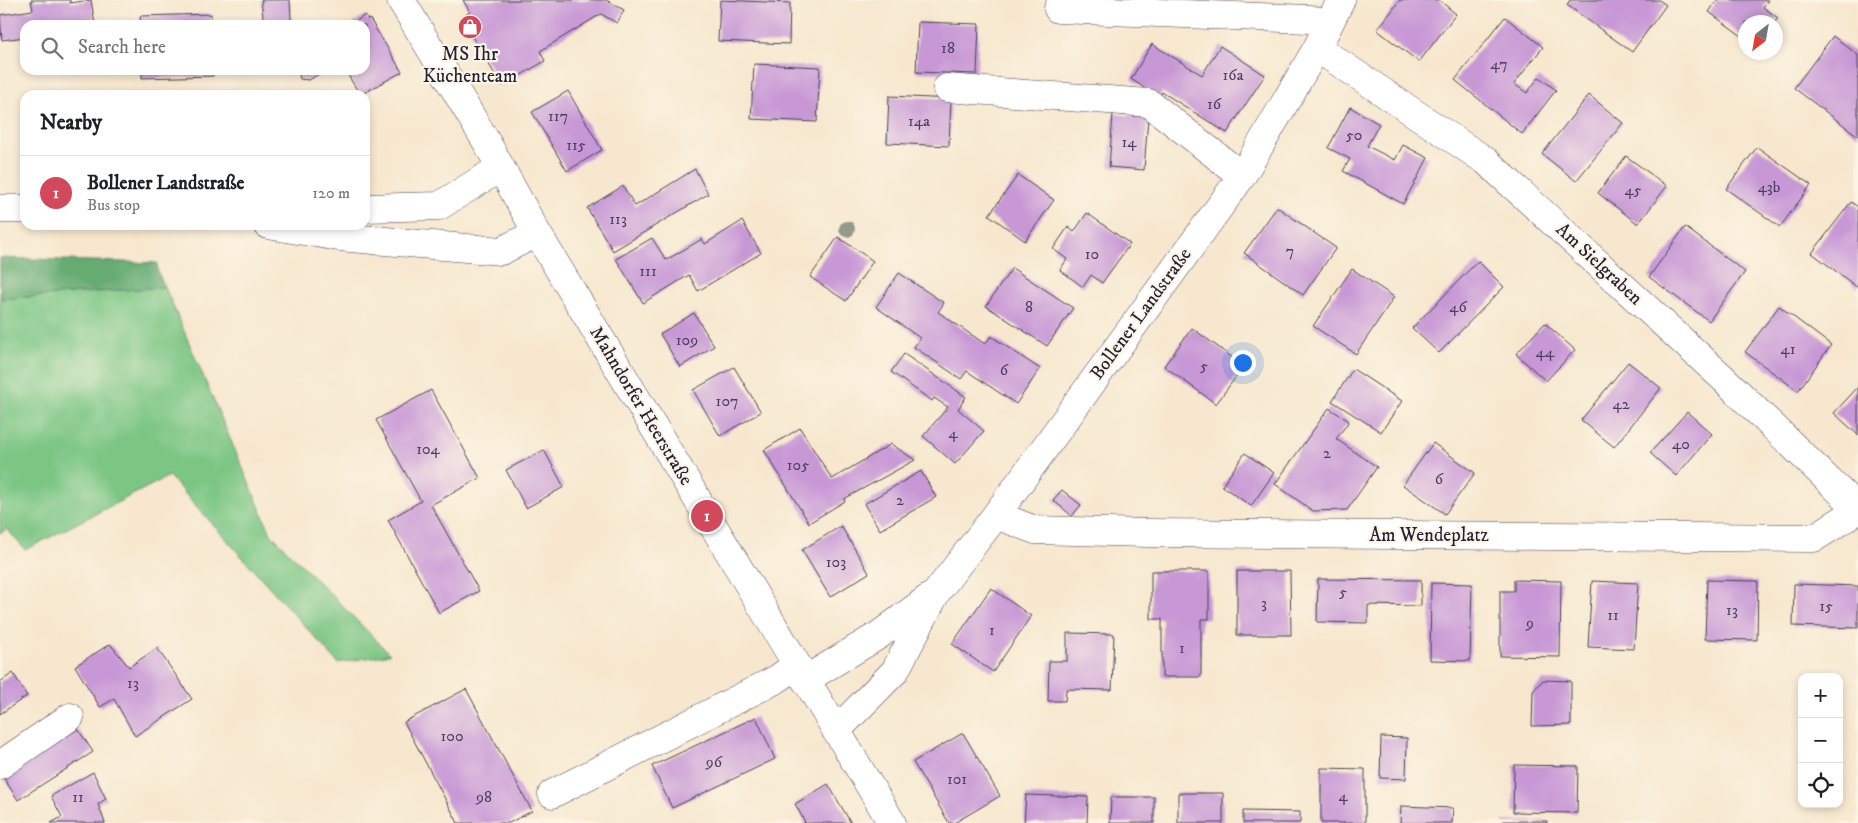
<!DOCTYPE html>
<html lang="en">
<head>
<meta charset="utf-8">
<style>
  body { margin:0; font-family:"IM FELL DW Pica",serif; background:#f2f2f2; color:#202124 }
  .controls { position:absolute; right:15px; bottom:15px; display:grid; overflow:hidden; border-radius:10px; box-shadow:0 2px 8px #0003 }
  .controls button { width:45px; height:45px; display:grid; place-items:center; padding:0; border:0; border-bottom:1px solid #e0e0e0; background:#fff; color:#202124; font:25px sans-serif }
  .compass { position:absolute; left:1738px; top:15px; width:45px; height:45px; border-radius:50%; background:#fff; box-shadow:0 2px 8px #0003; rotate:211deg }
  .you { position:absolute; left:1242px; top:362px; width:18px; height:18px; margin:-12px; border:4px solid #fff; border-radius:50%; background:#1a73e8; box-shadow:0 0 0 8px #1a73e833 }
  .badge { display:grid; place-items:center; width:32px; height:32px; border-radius:50%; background:#d1495b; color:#fff; font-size:16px; font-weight:700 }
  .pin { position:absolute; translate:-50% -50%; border:2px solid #fff; box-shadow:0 1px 5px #0006 }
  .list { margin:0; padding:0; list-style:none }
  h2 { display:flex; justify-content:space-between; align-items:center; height:65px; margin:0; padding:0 20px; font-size:21px }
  h2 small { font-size:16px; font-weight:400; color:#757577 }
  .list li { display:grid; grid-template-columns:32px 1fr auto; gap:15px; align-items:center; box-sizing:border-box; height:75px; padding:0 20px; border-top:1px solid #e0e0e0 }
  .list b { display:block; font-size:19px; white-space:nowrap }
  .list p { margin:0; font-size:16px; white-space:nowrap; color:#757577 }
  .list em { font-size:16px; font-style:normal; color:#757577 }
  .icon { flex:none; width:28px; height:28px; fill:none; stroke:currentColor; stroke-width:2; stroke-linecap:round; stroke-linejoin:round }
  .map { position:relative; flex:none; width:1858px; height:823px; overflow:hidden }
  .search { position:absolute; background:#fff; box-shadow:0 2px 8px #0003; left:20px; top:20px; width:350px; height:55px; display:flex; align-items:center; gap:12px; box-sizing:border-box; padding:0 18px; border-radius:15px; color:#757577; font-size:19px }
  .panel { position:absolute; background:#fff; box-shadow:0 2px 8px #0003; left:20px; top:90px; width:350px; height:140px; border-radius:15px }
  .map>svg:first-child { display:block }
  .green { fill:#7cc684; stroke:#4f7460 }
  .forest { fill:#65ab72; stroke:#446656 }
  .building { fill:#c797d6 }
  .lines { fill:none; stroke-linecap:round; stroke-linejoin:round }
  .minor-casing { stroke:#424051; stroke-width:29 }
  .major-casing { stroke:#424051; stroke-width:29 }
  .minor { stroke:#fff; stroke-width:28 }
  .major { stroke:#fff; stroke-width:28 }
  .tree { fill:#939a8b }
  .labels { text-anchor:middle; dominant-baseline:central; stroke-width:4.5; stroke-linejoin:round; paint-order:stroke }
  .number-label { font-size:16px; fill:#4b3f62 }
  .poi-label { font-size:19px; fill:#22223b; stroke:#fcf5e5 }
  .street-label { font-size:19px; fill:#22223b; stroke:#fcf5e5 }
</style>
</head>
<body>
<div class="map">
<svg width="1858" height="823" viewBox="0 0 1858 823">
  <rect width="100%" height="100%" fill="#fcf5e5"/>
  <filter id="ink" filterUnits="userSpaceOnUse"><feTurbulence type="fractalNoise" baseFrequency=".02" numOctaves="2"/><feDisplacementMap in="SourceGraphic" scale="10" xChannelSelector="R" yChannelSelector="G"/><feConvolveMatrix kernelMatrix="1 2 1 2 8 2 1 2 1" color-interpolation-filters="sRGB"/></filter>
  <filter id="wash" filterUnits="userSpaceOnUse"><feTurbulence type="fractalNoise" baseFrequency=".0096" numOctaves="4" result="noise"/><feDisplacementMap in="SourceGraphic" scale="20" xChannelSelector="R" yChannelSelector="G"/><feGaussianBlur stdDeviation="1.12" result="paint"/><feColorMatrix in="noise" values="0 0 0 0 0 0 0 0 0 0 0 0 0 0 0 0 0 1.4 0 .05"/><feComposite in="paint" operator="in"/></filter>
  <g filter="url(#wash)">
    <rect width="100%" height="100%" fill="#f7e7ce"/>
    <path class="green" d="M165,287L271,534L390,654L338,663L169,476L25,550L7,529L0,533V299Z"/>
    <path class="forest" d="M0,258L157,263L158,273L165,287L0,299Z"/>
    <g id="blocks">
      <path class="building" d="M31,0H70V3L91,0L95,25H25V37L2,40L0,15L33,10Z
        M261,0H290L291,19L294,25H264Z
        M463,0H606L624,10L617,23L601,14L540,51L545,61L502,86L461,18L470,12Z
        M720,0L790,3L789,44L718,41Z
        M1400,0H1439L1456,14L1419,62L1377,30Z
        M1570,0H1659L1666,5L1632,52L1567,5Z
        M1717,0H1768L1763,7L1778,18L1775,22H1746V39L1709,12Z
        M211,14V25H141L140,16Z
        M365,15L368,20L370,19L402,72L360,95L345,70H365V25L352,24Z
        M1505,17L1543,47L1514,84L1527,93L1539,77L1556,90L1522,134L1455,80Z
        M918,22L979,24L977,74L916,72Z
        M1833,36L1858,55V136L1794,88Z
        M1152,44L1202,75L1220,46L1265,75L1227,133L1162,92L1159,98L1131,79Z
        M754,64L820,67L817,122L751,119Z
        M142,70H213V76L142,78Z
        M298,70H326L309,80L300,79Z
        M568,91L602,150L567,171L532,112Z
        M1589,95L1623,123L1576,181L1542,154Z
        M889,96L951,99L949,146L887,143Z
        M1350,107L1379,124L1367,146L1395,160L1403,145L1428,158L1403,204L1343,171L1350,159L1328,148Z
        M1113,114L1148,117L1144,170L1109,167Z
        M1757,147L1811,185L1780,227L1726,189Z
        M1626,156L1667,186L1638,224L1598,193Z
        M695,169L708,194L613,251L587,208L623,186L635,206Z
        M1018,175L1054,200L1025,241L989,215Z
        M1851,202L1858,207V288L1812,253Z
        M1277,207L1336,248L1303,295L1244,253Z
        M1087,213L1130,244L1102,283L1091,275L1083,287L1060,270L1067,259L1053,249L1068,227L1074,232Z
        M742,221L761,253L698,291L689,275L643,303L616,259L652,238L666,260L702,239L705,244Z
        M1685,227L1745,272L1709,321L1649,277Z
        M838,237L873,261L846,301L810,277Z
        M1478,261L1504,287L1439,353L1412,328Z
        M1012,268L1073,308L1047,346L986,306Z
        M1352,269L1394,297L1356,354L1313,326Z
        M899,273L944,303L938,312L985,344L991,336L1040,369L1016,404L967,371L961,379L914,347L920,338L876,307Z
        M1779,306L1831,345L1798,391L1745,352Z
        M694,313L714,346L680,367L660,334Z
        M1545,323L1575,350L1546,381L1516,354Z
        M1192,328L1244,366L1216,404L1164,366Z
        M904,354L966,397L958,409L984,431L955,464L923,436L948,407L934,398L932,401L891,372Z
        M1628,362L1661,388L1614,447L1581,420Z
        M734,367L761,412L720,436L693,390Z
        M1353,369L1402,401L1381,432L1332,401Z
        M1858,387V435L1834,413Z
        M431,390L480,478L431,505L479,591L439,613L388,520L421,501L376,420Z
        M1329,408L1349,421L1336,439L1377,467L1347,510L1313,511L1275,484Z
        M1687,412L1712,434L1676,476L1650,453Z
        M800,428L832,479L891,444L915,460L844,499L845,501L809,523L764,450Z
        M1433,443L1475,473L1445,514L1403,485Z
        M544,450L564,487L526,508L506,470Z
        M1245,453L1274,473L1251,506L1222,486Z
        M921,471L936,497L880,530L864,504Z
        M1062,490L1081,505L1072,516L1053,500Z
        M841,526L869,573L830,597L802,550Z
        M1151,571H1209V619H1201V677H1162V619H1151Z
        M1237,571H1290L1291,635H1237Z
        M1318,579L1421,580V606L1368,605V623L1317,622Z
        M1514,580L1561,581L1560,657L1500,656V591H1514Z
        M1707,580L1758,581L1757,640L1705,639Z
        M1592,581L1638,583L1634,649L1588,647Z
        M1431,583L1472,584L1470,661L1430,660Z
        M1794,584L1858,586V628L1793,626Z
        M991,588L1031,616L993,672L952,644Z
        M1067,633L1114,634L1112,690L1066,689L1065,701H1048L1049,661H1067Z
        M110,644L129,667L157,648L192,699L135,736L114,699L100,707L75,666Z
        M13,673L27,696L0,714V682Z
        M1543,680L1571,681V725L1532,726L1533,691Z
        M466,689L532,811L509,823H458L404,722Z
        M756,717L775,759L672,808L652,766Z
        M78,729L93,752L18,800L3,777Z
        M963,733L1000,796L954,823H949L913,762Z
        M1381,737L1407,738L1406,779L1380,778Z
        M1514,765L1578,766L1577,813L1513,812Z
        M1321,768L1365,769V823H1321Z
        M93,772L106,799L98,804L105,823H51L62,817L51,796Z
        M828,784L851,823H803L805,822L795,804Z
        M1178,793H1223V823H1178Z
        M1026,795L1088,797L1087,823H1024Z
        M1111,797H1154V823H1110Z
        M1401,806L1453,808L1452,823H1400Z
        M1243,811L1300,812V823H1243Z
        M1503,821H1547V823H1503Z"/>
    </g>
  </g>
  <g filter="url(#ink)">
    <use href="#blocks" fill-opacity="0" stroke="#424051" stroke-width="1"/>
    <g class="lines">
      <g class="minor-casing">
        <path id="minor" d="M1062,0L1058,9L1309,19L1329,23
          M1317,48L1486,161L1723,378L1858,509
          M947,88L1149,103L1242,176
          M996,515L1035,530L1147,533L1814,538L1858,510
          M805,680L879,635L930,597
          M836,731L895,671L936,593L996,515L1242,176L1317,48L1341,0
          M0,765L70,717
          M552,794L777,679L797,665"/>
      </g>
      <g class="major-casing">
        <path id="major" d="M401,0L486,141L537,233L892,823
          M365,208L439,206L500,168
          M0,209H25
          M268,225L339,237L501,251L537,233"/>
      </g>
      <use href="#minor" class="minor"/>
      <use href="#major" class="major"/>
    </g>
    <circle class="tree" cx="847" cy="229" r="8"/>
  </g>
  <defs>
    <g id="shop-disc" transform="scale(1.25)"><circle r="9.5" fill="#d1495b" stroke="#fcf5e5"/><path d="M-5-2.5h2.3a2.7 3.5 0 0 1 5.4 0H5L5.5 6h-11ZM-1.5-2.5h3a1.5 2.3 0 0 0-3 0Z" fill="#fff"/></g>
  </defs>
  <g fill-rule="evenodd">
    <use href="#shop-disc" x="470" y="27"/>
  </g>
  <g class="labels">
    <g class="number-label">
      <text x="948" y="48">18</text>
      <text x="1499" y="64">47</text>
      <text x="1233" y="75">16a</text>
      <text x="1214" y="104">16</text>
      <text x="558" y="116">117</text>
      <text x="919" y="121">14a</text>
      <text x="1354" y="135">50</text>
      <text x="1129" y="142">14</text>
      <text x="576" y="145">115</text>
      <text x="1769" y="187">43b</text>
      <text x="1633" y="190">45</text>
      <text x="618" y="219">113</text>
      <text x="1290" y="251">7</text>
      <text x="1092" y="254">10</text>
      <text x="648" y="271">111</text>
      <text x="1029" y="307">8</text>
      <text x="1458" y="307">46</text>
      <text x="687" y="340">109</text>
      <text x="1788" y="349">41</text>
      <text x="1545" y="352">44</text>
      <text x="1204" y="366">5</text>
      <text x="1004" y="370">6</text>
      <text x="727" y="401">107</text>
      <text x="1621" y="404">42</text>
      <text x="953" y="433">4</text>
      <text x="1681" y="444">40</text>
      <text x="428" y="449">104</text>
      <text x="1327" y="453">2</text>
      <text x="798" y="465">105</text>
      <text x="1439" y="479">6</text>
      <text x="900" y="500">2</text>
      <text x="836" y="562">103</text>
      <text x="1343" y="592">5</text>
      <text x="1264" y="603">3</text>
      <text x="1826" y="606">15</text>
      <text x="1732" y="610">13</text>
      <text x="1613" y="615">11</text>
      <text x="1530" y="623">9</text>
      <text x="992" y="630">1</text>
      <text x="1182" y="648">1</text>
      <text x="133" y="683">13</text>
      <text x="452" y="736">100</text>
      <text x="714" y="762">96</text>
      <text x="957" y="779">101</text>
      <text x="1343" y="796">4</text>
      <text x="78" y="797">11</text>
      <text x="484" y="797">98</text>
    </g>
    <g class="poi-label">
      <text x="470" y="54">MS Ihr<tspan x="470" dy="22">Küchenteam</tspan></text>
    </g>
    <g class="street-label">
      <text transform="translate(1599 264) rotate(43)">Am Sielgraben</text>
      <text transform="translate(1141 314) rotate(-54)">Bollener Landstraße</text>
      <text transform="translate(641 406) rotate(59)">Mahndorfer Heerstraße</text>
      <text x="1429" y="535">Am Wendeplatz</text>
    </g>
  </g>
</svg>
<div class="controls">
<button>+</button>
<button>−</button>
<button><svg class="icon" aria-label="locate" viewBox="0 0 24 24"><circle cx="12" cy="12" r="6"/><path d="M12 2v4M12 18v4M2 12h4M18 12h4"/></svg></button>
</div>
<svg class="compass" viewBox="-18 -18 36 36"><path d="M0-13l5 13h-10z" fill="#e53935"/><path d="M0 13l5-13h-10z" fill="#757577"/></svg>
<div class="you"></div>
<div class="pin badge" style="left:707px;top:516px">1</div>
<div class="search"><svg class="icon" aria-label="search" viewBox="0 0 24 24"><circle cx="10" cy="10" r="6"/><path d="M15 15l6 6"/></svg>Search here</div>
<section class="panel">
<h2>Nearby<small></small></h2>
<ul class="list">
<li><span class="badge">1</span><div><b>Bollener Landstraße</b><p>Bus stop</p></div><em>120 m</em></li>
</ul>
</section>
</div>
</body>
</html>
